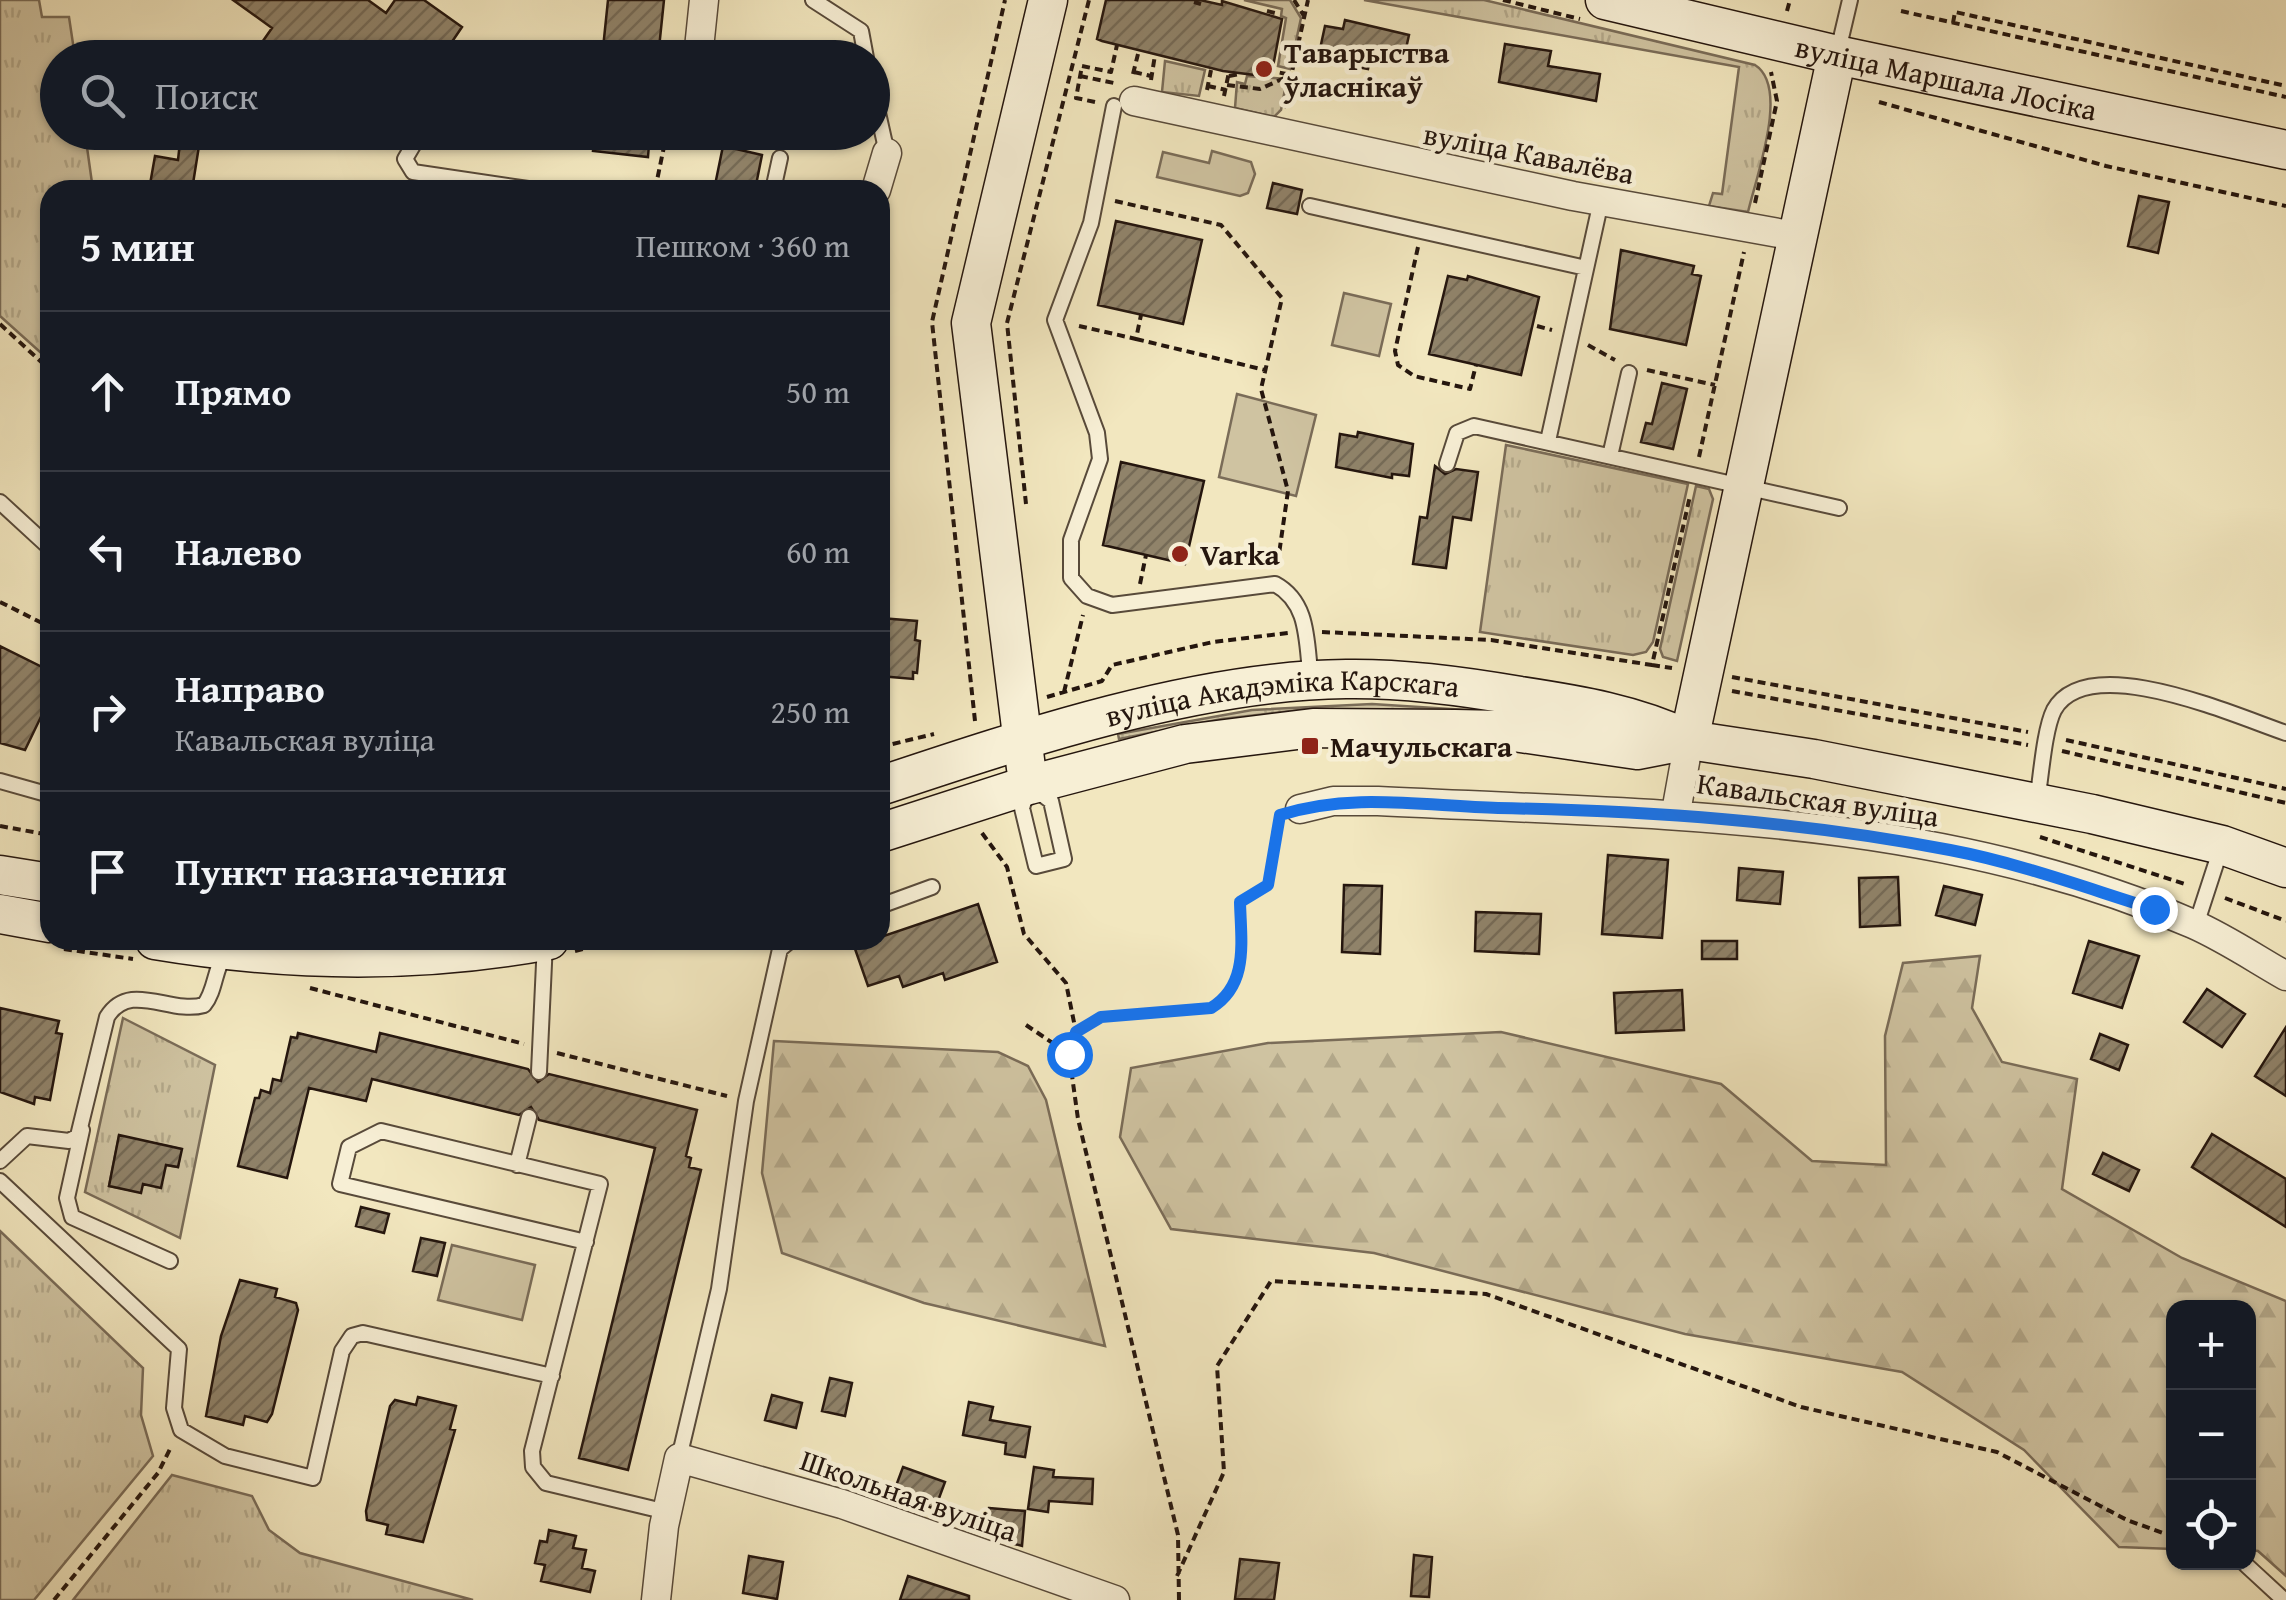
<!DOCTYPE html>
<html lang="ru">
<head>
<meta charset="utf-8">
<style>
  body { margin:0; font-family:"Gentium Book Plus",serif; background:#242831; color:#f1f3f6 }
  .controls { position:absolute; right:30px; bottom:30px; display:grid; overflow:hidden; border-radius:20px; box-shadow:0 2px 8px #0004 }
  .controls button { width:90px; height:90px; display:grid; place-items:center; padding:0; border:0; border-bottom:2px solid #363941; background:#171b24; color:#f1f3f6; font:50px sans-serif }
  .stop { position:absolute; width:30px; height:30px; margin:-22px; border:8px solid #1a73e8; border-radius:50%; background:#fff }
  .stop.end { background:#1a73e8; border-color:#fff; box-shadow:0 2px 10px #0008 }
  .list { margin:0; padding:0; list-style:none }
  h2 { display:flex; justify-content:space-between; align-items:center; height:130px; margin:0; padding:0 40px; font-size:42px }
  h2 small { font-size:32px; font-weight:400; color:#9ea1a6 }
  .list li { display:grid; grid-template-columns:65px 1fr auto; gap:30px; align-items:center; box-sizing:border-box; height:160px; padding:0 40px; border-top:2px solid #363941 }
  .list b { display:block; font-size:38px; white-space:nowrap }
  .list p { margin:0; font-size:32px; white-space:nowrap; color:#9ea1a6 }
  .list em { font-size:32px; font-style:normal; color:#9ea1a6 }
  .icon { flex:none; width:55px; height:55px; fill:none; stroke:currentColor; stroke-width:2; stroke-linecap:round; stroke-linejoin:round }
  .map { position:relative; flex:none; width:2286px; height:1600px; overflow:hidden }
  .search { position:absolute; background:#171b24; box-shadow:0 2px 8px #0004; left:40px; top:40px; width:850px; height:110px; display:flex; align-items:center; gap:25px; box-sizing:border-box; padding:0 35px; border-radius:55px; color:#9ea1a6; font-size:38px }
  .panel { position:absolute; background:#171b24; box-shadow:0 2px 8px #0004; left:40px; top:180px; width:850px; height:770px; border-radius:30px }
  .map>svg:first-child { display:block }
  .grass { fill:url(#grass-tufts); stroke:#7a6c58; stroke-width:2.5; fill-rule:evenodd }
  .forest { fill:url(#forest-firs); stroke:#7a6c58; stroke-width:2.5 }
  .green { fill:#cfc3a1; stroke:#7a6c58; stroke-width:2.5 }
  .building { fill:url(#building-hatch); stroke:#25160e; stroke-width:2.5 }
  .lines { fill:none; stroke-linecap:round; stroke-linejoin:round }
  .lane-casing { stroke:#584a3a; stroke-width:18 }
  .street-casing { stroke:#584a3a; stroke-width:31 }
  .secondary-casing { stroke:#25160e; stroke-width:41 }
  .path { stroke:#25160e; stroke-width:4; stroke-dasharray:8 5; stroke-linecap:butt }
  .lane { stroke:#f7efd5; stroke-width:14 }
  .street { stroke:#f7efd5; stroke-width:28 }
  .secondary { stroke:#f7efd5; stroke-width:38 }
  .route { stroke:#1a73e8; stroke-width:12 }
  .poi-dot { fill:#8f2418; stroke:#f7efd5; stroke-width:4 }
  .labels { text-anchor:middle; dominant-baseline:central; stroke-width:9; stroke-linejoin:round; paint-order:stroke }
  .poi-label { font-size:30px; font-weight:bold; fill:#25160e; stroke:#f7efd5; text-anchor:start }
  .street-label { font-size:30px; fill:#25160e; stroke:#f7efd5 }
</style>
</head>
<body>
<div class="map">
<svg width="2286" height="1600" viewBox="0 0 2286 1600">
  <defs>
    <pattern id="grass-tufts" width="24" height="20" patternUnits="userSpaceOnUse" patternTransform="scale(2.5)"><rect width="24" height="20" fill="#cfc3a1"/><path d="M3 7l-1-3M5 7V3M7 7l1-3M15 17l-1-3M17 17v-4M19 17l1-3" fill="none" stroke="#b2a789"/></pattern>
    <pattern id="forest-firs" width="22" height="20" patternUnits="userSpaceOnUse" patternTransform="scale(2.5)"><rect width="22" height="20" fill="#cfc3a1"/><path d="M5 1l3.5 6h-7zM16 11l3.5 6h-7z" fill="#b2a789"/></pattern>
    <pattern id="building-hatch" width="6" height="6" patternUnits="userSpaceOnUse" patternTransform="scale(2.5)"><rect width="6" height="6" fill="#90836a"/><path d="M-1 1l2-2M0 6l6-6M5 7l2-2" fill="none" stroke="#756a56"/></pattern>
  </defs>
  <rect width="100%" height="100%" fill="#f2e7bf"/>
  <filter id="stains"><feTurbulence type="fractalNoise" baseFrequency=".002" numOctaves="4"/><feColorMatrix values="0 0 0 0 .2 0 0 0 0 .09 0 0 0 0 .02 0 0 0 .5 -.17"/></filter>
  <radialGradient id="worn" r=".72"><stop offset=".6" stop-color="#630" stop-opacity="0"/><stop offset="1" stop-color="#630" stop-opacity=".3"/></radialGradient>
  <path class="grass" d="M0,0H39L42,17H69L75,57L58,58V132L85,133L93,190H50V361L0,316Z
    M1244,0H1290L1301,18L1290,69L1278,66L1286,18L1281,16L1282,9Z
    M1364,0H1484L1755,65C1790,87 1756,177 1748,212L1709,206L1713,193L1722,194L1739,67Z
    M1165,61L1205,70L1199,96L1162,92Z
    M1247,76L1287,79L1281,110L1274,117L1235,108L1237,82L1245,84Z
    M1506,445L1688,484L1653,642L1646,652L1633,655L1480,632Z
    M1696,486L1709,489L1713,499L1677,661L1663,657L1660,649Z
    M1372,704L1482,711L1308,709L1222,719L1119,739L1118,734L1252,710Z
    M123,1018L215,1065L180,1238L85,1192ZM119,1136L181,1149L178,1167L166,1165L143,1184L140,1192L109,1186Z
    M0,1231L143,1368L141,1415L153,1456L34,1600H0Z
    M172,1475L252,1496L269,1530L300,1553L473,1600H73Z"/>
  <path class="forest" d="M1980,956L1972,1008L2002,1062L2077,1079L2062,1189L2182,1258L2286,1301V1576L2258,1551L2249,1550L2248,1308H2174L2173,1549L2119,1547L2024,1450L1902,1372L1685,1334L1374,1253L1171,1229L1120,1137L1131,1068L1268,1043L1501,1032L1721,1084L1812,1161L1886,1165L1885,1036L1903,963Z
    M774,1041L998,1052L1028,1066L1046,1100L1105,1346L924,1303L782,1253L762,1173Z"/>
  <path class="green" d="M1212,151L1251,162L1255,174L1248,193L1240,196L1157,177L1163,152L1209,163Z
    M1344,293L1391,304L1379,356L1332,345Z
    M1237,394L1316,415L1296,496L1219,477Z
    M452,1245L535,1265L522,1320L438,1300Z"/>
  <path class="building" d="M233,0H368L386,13L395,0H424L462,27L441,58H251L272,28Z
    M608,0H664L658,58H602Z
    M1106,0H1200L1222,5V1L1282,19L1271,77L1223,71L1102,41L1097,39Z
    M1345,20L1409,35L1405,53L1372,47L1368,69L1336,63L1338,53L1320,49L1325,26L1343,29Z
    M1505,44L1551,51L1548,66L1600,74L1596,101L1499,82Z
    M595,132H650L648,157L593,151Z
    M180,142L199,146L192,190H149L155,156L178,160Z
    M723,146L762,155L755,190H714Z
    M1273,183L1302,190L1297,214L1267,208Z
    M2139,196L2169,202L2158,253L2128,246Z
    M1116,221L1202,240L1183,324L1098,305Z
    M1621,250L1694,266L1692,274L1701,276L1686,345L1610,329Z
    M1448,276L1467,280L1468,276L1539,297L1521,375L1429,354Z
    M1662,383L1687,389L1673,449L1641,442L1646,423L1652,424Z
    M1358,432L1413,444L1409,476L1392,474V478L1336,467L1340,434L1357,437Z
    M1121,462L1204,481L1185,564L1103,545Z
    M1435,466L1445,474L1456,469L1478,472L1471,520L1453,517L1446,568L1413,564L1420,517L1427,518Z
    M880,618L917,621L915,640L920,641L917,673L913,672V679L880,676Z
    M0,646L50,671V698L25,750L0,743Z
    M1608,855L1668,860L1662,938L1602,934Z
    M1739,868L1783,872L1780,904L1737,900Z
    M1898,877L1900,925L1860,927L1859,878Z
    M1344,885L1382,886L1380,954L1342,952Z
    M1944,886L1982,895L1975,925L1936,915Z
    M978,904L997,962L945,980L943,973L903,987L899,976L868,986L854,946Z
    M1476,912L1541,914L1539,954L1475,951Z
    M1702,941H1737V959H1702Z
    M2089,941L2139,956L2122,1008L2073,993Z
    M2207,989L2245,1014L2222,1047L2184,1022Z
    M1682,990L1684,1030L1616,1033L1614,993Z
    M0,1008L59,1021L56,1033L62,1034L50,1100L35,1097L34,1104L0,1092Z
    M2286,1027V1096L2255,1076Z
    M298,1033L376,1052L380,1033L528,1069L538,1082L549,1074L697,1110L686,1156L691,1158L689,1167L701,1170L628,1470L579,1458L655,1148L539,1120L531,1107L519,1115L372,1079L366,1101L309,1088L287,1178L238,1166L255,1098H259L261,1090L270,1093L273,1079L281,1081L291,1037L297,1038Z
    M2100,1034L2128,1045L2119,1070L2091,1059Z
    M2212,1134L2286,1179V1227L2192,1167Z
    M119,1135L182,1149L178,1167L166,1165L161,1188L143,1184L141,1193L109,1186Z
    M2103,1153L2139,1170L2129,1191L2093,1174Z
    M361,1207L389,1214L384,1233L356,1226Z
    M421,1238L445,1243L437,1276L413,1271Z
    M240,1280L277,1289L275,1297L296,1303L298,1310L272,1414L267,1422L245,1416L243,1425L206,1416L221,1336Z
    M830,1378L852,1383L845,1416L822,1411Z
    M772,1395L802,1403L796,1428L765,1420Z
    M418,1397L456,1406L450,1429L455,1430L423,1542L386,1534L388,1525L367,1520L366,1511L390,1406L395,1400L416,1405Z
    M969,1402L993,1407L990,1420L1030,1427L1025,1457L1005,1454L1006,1443L963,1435Z
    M903,1467L945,1482L935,1509L893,1494Z
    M1034,1467L1054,1470L1053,1477L1093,1479L1092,1504L1049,1501L1048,1512L1028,1509Z
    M989,1508L1025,1511L1022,1546L987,1536Z
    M549,1530L576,1536L573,1548L586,1550L582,1568L595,1571L590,1592L541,1581L545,1565L535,1563L540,1541L547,1542Z
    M1414,1555L1432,1557L1429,1597L1411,1596Z
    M749,1556L783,1562L777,1599L743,1593Z
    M1240,1559L1279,1563L1274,1600L1235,1599Z
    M908,1576L969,1596V1600H900Z"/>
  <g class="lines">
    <g class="lane-casing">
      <path id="lane" d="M813,0L861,31L866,58
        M1837,55L1850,0
        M872,86L887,153
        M1114,106L1091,223L1055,320L1097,433L1100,459L1071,540V578L1087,596L1112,605L1275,584C1310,603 1306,643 1311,680
        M421,132L405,159L413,172L535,190
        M773,190L780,158
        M1310,206L1586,268
        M1548,441L1601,201
        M1610,456L1629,373
        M1447,464L1457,433L1474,426L1839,508
        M0,502L50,548
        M0,781L50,795
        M1029,785L1051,801L1064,859L1036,866L1022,808Z
        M2037,801C2041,778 2044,730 2054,710C2088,649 2238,717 2286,733
        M880,906L932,887
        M2196,925L2222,845
        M539,1072L545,942
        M82,1130L67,1198L72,1217L170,1261
        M0,1161L27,1136L69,1141L78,1136L107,1017C130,980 170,1015 204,1005C216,990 214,969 226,952
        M517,1165L529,1117
        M0,1181L179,1349L174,1408L181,1430L225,1456L313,1478L342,1351L352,1336L363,1333L552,1376
        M586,1242L340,1184L349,1147L381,1131L600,1184L532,1451L533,1467L546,1483L667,1512
        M679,1458L719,1289L746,1101L780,949L791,940
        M2245,1564L2284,1600"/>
    </g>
    <g class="street-casing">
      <path id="street" d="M698,58L704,0
        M1134,101L1573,196L1795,236
        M876,190L887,153
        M1300,809L1333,801H1378C1654,815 1934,812 2193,924C2225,938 2256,959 2286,976
        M1676,812L1689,740
        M656,1600L664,1526L679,1458L842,1504L1115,1600"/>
    </g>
    <g class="secondary-casing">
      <g id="secondary">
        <path id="s1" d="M1605,0L1837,55L2286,150"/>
        <path d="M1689,740L1837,55"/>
        <path d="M1026,768L971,323L1048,0"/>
        <path id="s2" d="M880,786C1021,739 1197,680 1346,679C1405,678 1463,686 1520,696C1579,705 1635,714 1689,740"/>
        <path d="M880,833L1029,785L1185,744L1313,728L1455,729L1501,730L1637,750L1689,740L1814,759L2092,814L2222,845L2286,868"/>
        <path d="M0,875L50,883"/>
        <path d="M0,914L50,923"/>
        <path d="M155,940C287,962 416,965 549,940"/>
      </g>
    </g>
    <path class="path" d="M1294,0L1304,16
      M1503,0L1580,19
      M1194,2L1201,4
      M1267,11L1275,13
      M1787,11L1790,0
      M1901,11L2286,97
      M1953,23L1955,12L2286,86
      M1267,70L1291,75
      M1134,72L1151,76
      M1133,74L1138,54
      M1080,76L1114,83
      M1229,76L1239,74
      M1151,80L1155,55
      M1227,85L1260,89L1291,75
      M1208,86L1226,90
      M1207,90L1211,70
      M1224,96L1229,72
      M1095,102L1076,98L1082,66L1111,72L1117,45
      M1879,102L2106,166L2286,206
      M1284,108L1308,0
      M655,190L666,137L674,132
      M1115,201L1221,225L1282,298L1261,389L1288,491L1277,568
      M1755,203L1777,101L1771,72
      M1418,247L1395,351L1398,365L1414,376L1470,389L1476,365
      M0,324L50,370
      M1079,326L1136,339L1141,315
      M1537,326L1552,330
      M1136,339L1265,370
      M1588,345L1615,360
      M1647,370L1715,385
      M1699,457L1744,252
      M1026,504L1007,323L1089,0
      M1140,584L1146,555
      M0,602L50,627
      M1322,632L1491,640L1652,665L1690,496
      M1652,665L1672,668
      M1732,677L2028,732
      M1732,691L2028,745
      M1064,692L1083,615
      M1047,697L1102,681L1112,665L1213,642L1288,633
      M975,721L932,322L1005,0
      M2066,740L2286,789
      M880,747L934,734
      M2062,751L2286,803
      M0,826L50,835
      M982,833L1007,867L1024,934L1066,983L1076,1032
      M2040,837L2188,885
      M2225,898L2286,921
      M64,949L133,959
      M575,951L620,940
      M310,988L524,1044
      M1026,1025L1069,1054
      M557,1053L727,1096
      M1177,1576L1224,1472L1217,1366L1271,1281L1486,1294L1801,1407L1997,1452L2127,1520L2174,1537
      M54,1600L158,1473L171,1447
      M1179,1600L1178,1535L1078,1119L1069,1054L1076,1033L1101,1017L1211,1008C1249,985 1241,942 1240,903L1268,885L1277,822"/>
    <use href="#lane" class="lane"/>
    <use href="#street" class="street"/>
    <use href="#secondary" class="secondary"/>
  </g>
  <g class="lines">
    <path class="route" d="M1069,1054L1076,1032L1101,1017L1211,1008C1249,985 1241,942 1240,902L1268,885L1280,815C1352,792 1423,806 1498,808C1650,811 1799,821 1950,850C2019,863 2086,888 2154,909"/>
  </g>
  <g class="poi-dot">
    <circle cx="1264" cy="69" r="10"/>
    <circle cx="1180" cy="554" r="10"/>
    <rect x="1300" y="736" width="20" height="20" rx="5"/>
  </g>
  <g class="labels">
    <g class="poi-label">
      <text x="1284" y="52">Таварыства<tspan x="1284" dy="34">ўласнікаў</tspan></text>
      <text x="1200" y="554">Varka</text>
      <text x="1330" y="746">Мачульскага</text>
    </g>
    <g class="street-label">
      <text stroke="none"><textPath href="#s1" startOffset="350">вуліца Маршала Лосіка</textPath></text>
      <text transform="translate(1529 153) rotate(11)">вуліца Кавалёва</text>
      <text stroke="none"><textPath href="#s2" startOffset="415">вуліца Акадэміка Карскага</textPath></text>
      <text transform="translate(1818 799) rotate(8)">Кавальская вуліца</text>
      <text transform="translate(909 1495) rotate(19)">Школьная вуліца</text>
    </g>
  </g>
  <rect width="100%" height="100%" filter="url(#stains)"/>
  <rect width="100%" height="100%" fill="url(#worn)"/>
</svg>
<div class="controls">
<button>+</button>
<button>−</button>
<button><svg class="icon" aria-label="locate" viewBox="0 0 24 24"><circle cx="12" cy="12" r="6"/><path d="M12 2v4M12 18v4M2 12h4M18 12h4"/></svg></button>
</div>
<div class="stop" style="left:1069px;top:1054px"></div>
<div class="stop end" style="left:2154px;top:909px"></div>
<div class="search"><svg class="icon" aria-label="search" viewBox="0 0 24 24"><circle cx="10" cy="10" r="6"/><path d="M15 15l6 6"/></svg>Поиск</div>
<section class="panel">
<h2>5 мин<small>Пешком · 360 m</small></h2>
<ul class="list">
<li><svg class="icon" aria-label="ahead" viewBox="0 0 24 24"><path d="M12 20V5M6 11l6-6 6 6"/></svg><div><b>Прямо</b></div><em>50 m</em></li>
<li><svg class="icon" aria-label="left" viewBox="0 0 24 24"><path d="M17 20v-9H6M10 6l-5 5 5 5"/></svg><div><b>Налево</b></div><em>60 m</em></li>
<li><svg class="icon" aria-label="right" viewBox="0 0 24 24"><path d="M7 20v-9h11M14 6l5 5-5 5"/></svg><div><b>Направо</b><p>Кавальская вуліца</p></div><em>250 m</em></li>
<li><svg class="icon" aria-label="arrive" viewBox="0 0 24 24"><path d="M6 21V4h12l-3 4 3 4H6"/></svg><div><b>Пункт назначения</b></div></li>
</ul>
</section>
</div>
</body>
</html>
